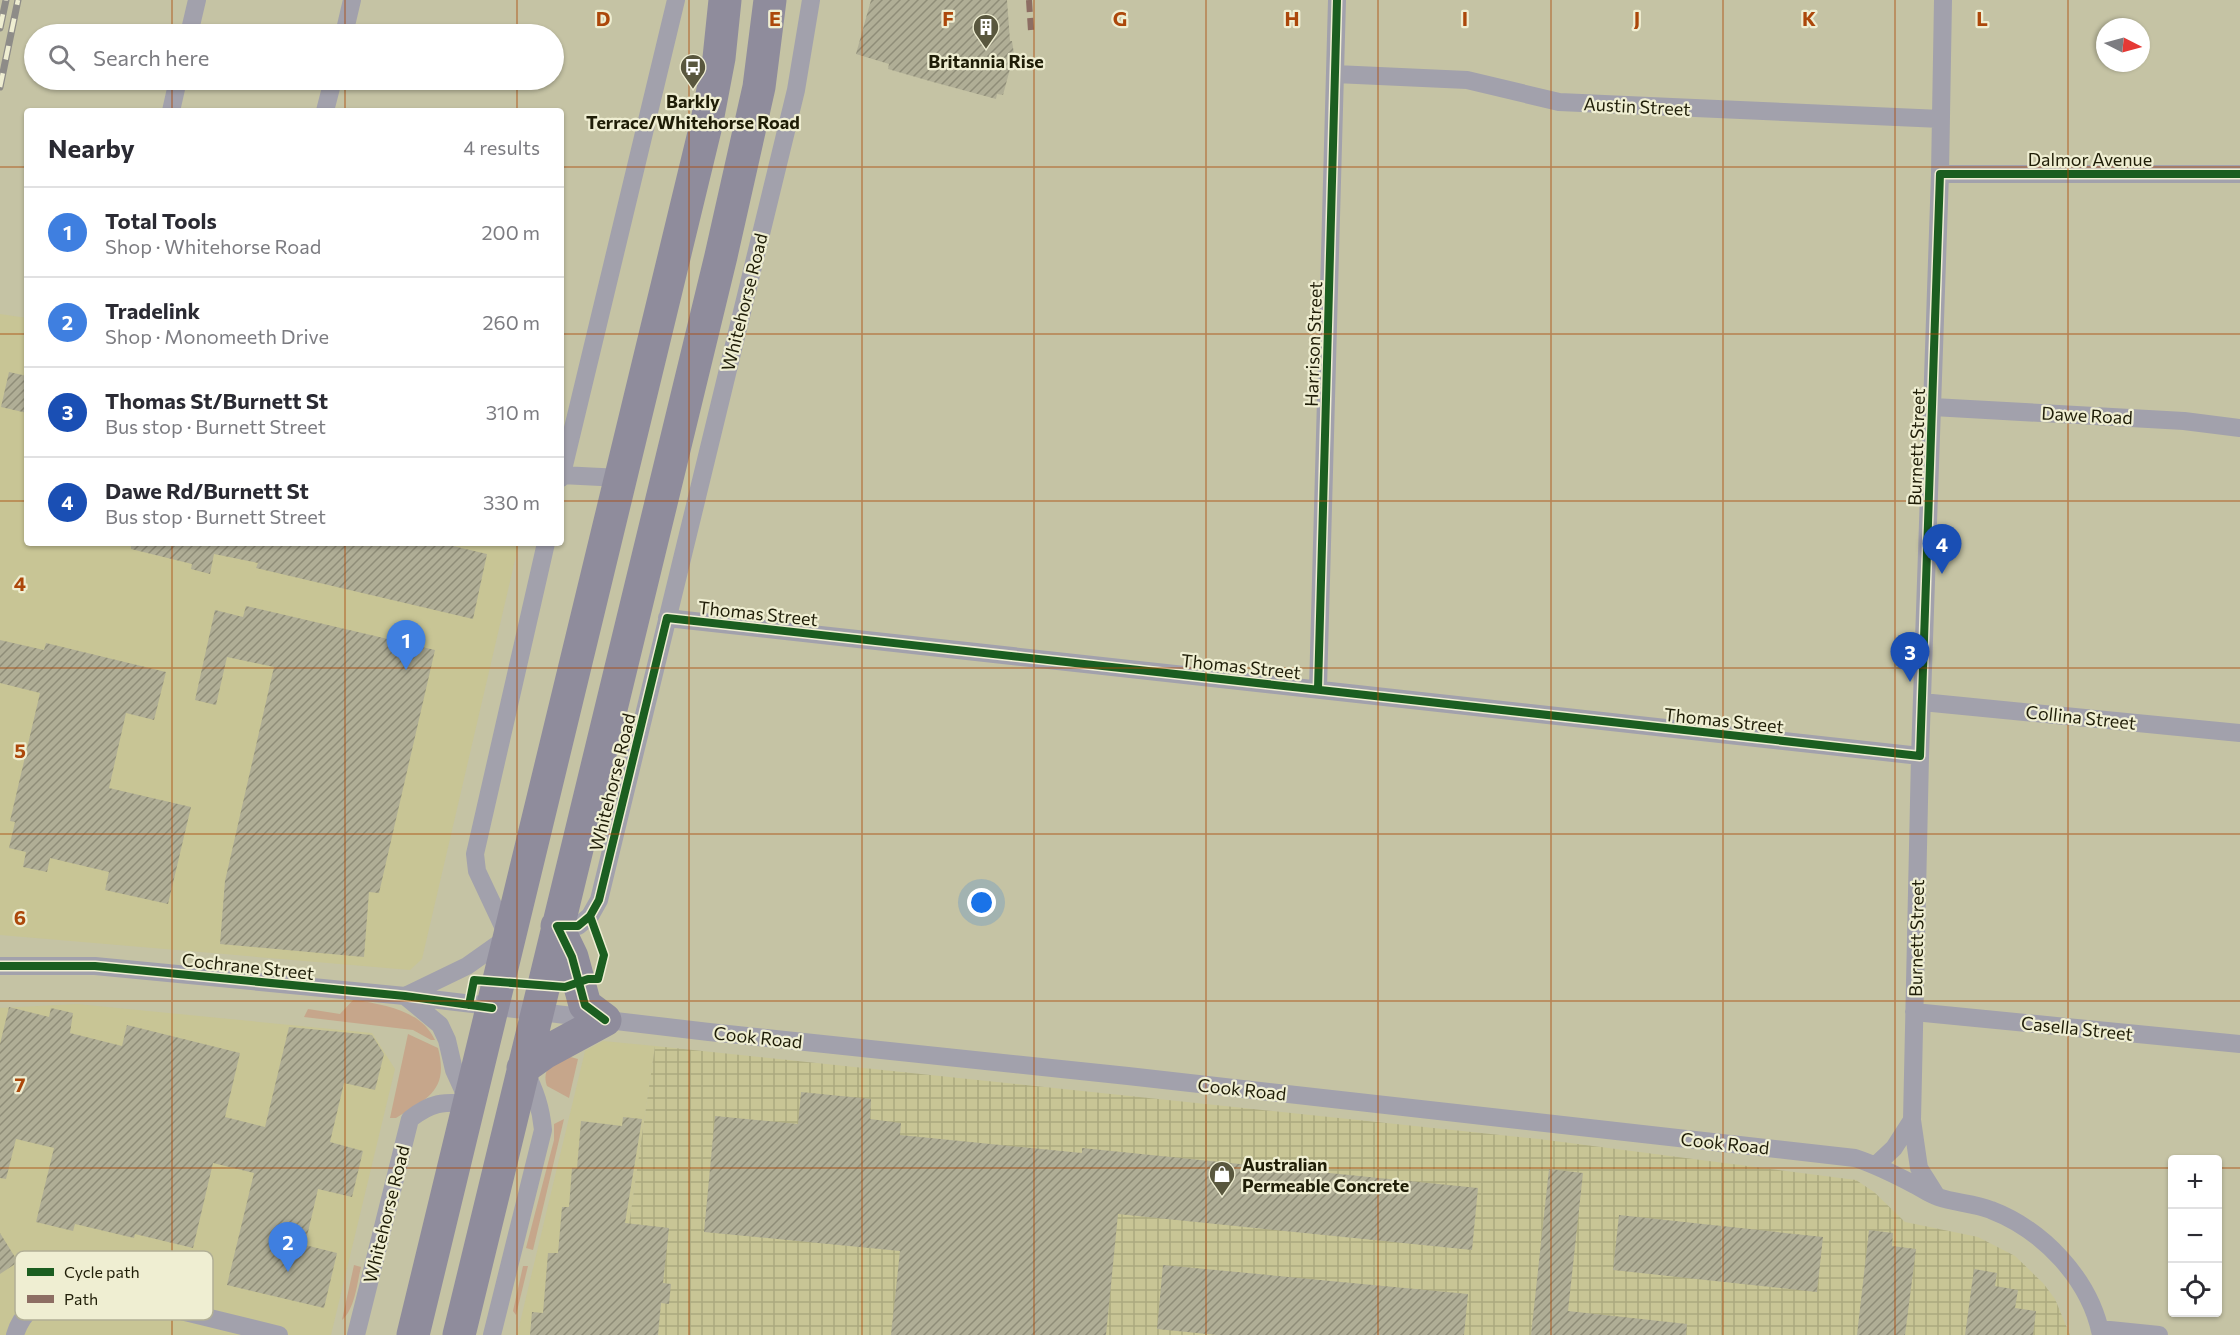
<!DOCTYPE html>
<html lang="en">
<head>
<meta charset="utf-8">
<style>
  body { margin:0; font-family:Commissioner,sans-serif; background:#f2f2f3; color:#2b2b33 }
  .controls { position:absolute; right:18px; bottom:18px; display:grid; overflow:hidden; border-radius:6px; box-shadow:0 2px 4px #0004 }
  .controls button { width:54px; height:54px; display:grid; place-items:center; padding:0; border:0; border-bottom:2px solid #e1e1e2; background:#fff; color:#2b2b33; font:30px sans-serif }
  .compass { position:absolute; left:2096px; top:18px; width:54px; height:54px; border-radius:50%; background:#fff; box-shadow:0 2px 4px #0004; rotate:96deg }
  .you { position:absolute; left:982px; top:903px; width:21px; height:21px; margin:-15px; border:4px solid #fff; border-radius:50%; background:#1a73e8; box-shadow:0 0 0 9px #1a73e833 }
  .badge { display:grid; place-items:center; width:39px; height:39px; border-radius:50%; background:#59573e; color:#fff; font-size:20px; font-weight:700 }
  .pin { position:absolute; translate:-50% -50px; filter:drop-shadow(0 2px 3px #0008) }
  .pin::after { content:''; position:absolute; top:32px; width:21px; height:18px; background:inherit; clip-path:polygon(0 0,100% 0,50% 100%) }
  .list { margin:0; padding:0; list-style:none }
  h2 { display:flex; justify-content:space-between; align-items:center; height:78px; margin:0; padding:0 24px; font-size:26px }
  h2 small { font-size:20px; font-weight:400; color:#7c7c81 }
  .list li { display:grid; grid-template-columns:39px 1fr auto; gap:18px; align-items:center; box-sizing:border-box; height:90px; padding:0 24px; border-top:2px solid #e1e1e2 }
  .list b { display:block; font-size:22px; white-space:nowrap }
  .list p { margin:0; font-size:20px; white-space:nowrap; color:#7c7c81 }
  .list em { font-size:20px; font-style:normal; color:#7c7c81 }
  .icon { flex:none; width:33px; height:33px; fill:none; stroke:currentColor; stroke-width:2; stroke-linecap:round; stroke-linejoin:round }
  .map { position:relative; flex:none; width:2240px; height:1335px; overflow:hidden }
  .search { position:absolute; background:#fff; box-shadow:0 2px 4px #0004; left:24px; top:24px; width:540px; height:66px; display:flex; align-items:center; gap:15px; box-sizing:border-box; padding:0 21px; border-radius:33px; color:#7c7c81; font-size:22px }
  .panel { position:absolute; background:#fff; box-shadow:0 2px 4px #0004; left:24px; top:108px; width:540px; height:438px; border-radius:6px }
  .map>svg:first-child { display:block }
  .built { fill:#c8c595 }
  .industrial { fill:url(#industrial-grid) }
  .green { fill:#c6a68b }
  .building { fill:url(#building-hatch) }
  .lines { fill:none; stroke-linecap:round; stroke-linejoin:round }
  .street { stroke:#a2a1ac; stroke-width:18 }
  .highway { stroke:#8f8c9c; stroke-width:33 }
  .rail-casing { stroke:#8e8c88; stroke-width:7 }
  .rail { stroke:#efeed2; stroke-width:4.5; stroke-dasharray:14; stroke-linecap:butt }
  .quiet { stroke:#8d6e63; stroke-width:6; stroke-dasharray:12 6; stroke-linecap:butt }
  .cycleway-casing { stroke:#efeed2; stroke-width:11 }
  .cycleway { stroke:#1b5e20; stroke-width:8 }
  .grid { fill:none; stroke:#ac470a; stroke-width:1.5; stroke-opacity:0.55 }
  .labels { text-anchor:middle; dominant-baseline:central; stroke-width:4.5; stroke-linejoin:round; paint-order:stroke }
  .poi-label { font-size:18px; font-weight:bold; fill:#1f1d07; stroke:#efeed2 }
  .street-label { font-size:18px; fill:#1f1d07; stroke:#efeed2 }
  .key { fill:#efeed2; stroke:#b1af95; stroke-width:1.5 }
  .key-label { font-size:16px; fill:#1f1d07 }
  .grid-label { font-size:20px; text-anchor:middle; font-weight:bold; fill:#ac470a; stroke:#efeed2; stroke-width:4.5; stroke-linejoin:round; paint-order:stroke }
</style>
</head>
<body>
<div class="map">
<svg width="2240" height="1335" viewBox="0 0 2240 1335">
  <defs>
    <pattern id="industrial-grid" width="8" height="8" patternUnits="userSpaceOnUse" patternTransform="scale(1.5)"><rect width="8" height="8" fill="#c8c595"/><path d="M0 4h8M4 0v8" fill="none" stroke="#aba97f"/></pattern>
    <pattern id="building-hatch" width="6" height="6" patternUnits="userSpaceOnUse" patternTransform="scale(1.5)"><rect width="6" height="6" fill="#b0ae96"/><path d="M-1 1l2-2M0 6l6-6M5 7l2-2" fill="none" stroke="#8f8d78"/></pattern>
  </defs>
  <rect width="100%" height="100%" fill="#c5c3a4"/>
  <path class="built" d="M0,314L27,318V543H519L422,959L410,970L0,935Z
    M77,1004L372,1033L395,1069L331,1335H0V1008Z
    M603,1041L655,1046L613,1335H517L585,1051Z"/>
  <path class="industrial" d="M655,1046L1539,1139L1856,1180L1874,1192L1905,1222L1978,1237L2015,1256L2043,1283L2055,1299L2070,1335H613Z"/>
  <path class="green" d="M354,999C385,1006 420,1009 435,1040H431L413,1030L304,1017L308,1009L340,1014Z
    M408,1034L438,1048C449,1090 428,1098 396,1118H390Z
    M559,1054L578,1059L569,1098L547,1086C542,1072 550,1064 559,1054Z
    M564,1119L533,1250L526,1248L554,1140V1124Z
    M354,1265L361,1267C357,1283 355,1309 342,1320Z
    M523,1266H528L516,1315L513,1311Z"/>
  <path class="building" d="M871,0H1007L1010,41H1012L1014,54L1003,95L997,94L996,99L933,82L888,69L889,64L856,54Z
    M9,372L27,376V413L1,407Z
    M131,543H440L487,554L473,619L256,568L258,563L214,554L210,574L191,569L192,564L131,549Z
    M246,606L435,650L379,893L369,892L364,957L220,944L225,881L274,667L227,657L216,705L195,700L215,610L243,617Z
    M0,640L44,650L46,643L166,672L154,720L126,713L109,788L191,807L168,904L105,890L109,872L50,858L47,872L23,867L26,852L9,848L15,822L10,821L40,693L0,683Z
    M9,1007L49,1017L51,1008L73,1013L70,1033L122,1046L127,1025L240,1053L225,1117L265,1127L289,1027L372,1035L384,1054L375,1090L344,1083L330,1142L363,1151L352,1197L318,1189L305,1245L337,1253L324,1308L227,1285L254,1173L213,1163L193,1248L135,1234L134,1238L75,1224L73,1231L36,1222L54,1148L16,1139L6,1179L0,1178V1044Z
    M801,1092L871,1099L870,1119L901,1123L900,1135L1082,1153V1148L1478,1188L1472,1250L1118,1214L1106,1335H891L900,1251L704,1232L715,1116L798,1124Z
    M623,1117L642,1119L625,1223L669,1228L663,1283L671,1284L669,1304L661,1303L658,1335H530L532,1312L543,1313L548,1253H558L562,1207H569L572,1168H577L581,1121L622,1126Z
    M1549,1169L1583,1173L1568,1311L1687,1324L1686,1335H1531Z
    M1619,1215L1823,1237L1817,1292L1613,1270Z
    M1869,1230L1893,1233L1892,1246L1916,1249L1905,1335H1857Z
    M0,1233L18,1262L0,1274Z
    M1163,1265L1468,1294L1464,1335H1217L1157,1329Z
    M1974,1269L1997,1273L1995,1286L2018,1290L2015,1308L2036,1311L2033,1335H1965Z"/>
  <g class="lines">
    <path class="street" d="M189,34L197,0
      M344,34L352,0
      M1335,74L1467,80L1559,102L1941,119
      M171,111L178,80
      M325,111L333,80
      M1940,174H2240
      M1933,407L2184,421L2240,428
      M561,475L621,478
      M561,478L676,0
      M667,618L1920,756
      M1318,689L1337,0
      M1922,702L2240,733
      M557,926H578L590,916L599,900L796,90L811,0
      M0,966H95L405,996L709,1032L1128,1076L1855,1158C1876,1165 1894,1174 1913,1184C1921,1188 1929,1194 1938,1197C1955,1203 1974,1203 1991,1210C2043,1230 2090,1279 2101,1335
      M1914,1012L2240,1044
      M1876,1165L1894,1148L1912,1120
      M1936,1195L1919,1168L1912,1120L1920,756L1940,174L1943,0
      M2100,1329L2159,1335
      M15,1335C20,1316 42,1293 61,1288C72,1286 84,1289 95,1290L279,1335
      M356,1335L410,1119C432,1102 442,1102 469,1103L454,1070L447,1040L440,1025L405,996L467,966L508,937L477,871L475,854L546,543
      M492,1335L543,1130C541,1108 536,1091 525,1072"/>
    <path class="highway" d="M523,1068L544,1053L605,1020L585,1005L572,957L557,926
      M413,1335L707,121L719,58L725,0
      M459,1335L721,256L759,87L770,0"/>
    <g class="rail-casing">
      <path id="rail" d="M0,28L6,0
        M0,87L18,0"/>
    </g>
    <use href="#rail" class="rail"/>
    <path class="quiet" d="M1029,0L1031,31"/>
    <g class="cycleway-casing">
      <path id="cycleway" d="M1318,689L1337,0
        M0,966H95L405,996L492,1008
        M469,1005L474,980L565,987L588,979H598L604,955L590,916
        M605,1020L585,1005L572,957L557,926H578L590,916L599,900L667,618L1920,756L1940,174H2240"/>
    </g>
    <use href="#cycleway" class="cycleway"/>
  </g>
  <path class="grid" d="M172,0V34M345,0V34M517,0V34M689,0V1335M862,0V1335M1034,0V1335M1206,0V1335M1378,0V1335M1551,0V1335M1723,0V1335M1895,0V1335M2068,0V1335M172,80V111M345,80V111M517,80V111M0,167H27M561,167H2240M0,334H27M561,334H2240M0,501H27M561,501H2240M172,543V1335M345,543V1335M517,543V1335M0,668H2240M0,834H2240M0,1001H2240M0,1168H2172M2218,1168H2240"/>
  <defs>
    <g id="building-pin" transform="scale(1.35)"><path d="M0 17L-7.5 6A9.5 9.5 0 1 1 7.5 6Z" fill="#59573e" stroke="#efeed2"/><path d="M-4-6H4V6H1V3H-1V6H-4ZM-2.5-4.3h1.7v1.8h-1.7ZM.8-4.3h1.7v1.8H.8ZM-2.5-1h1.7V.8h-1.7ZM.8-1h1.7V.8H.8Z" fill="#fff"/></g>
    <g id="bus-pin" transform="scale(1.35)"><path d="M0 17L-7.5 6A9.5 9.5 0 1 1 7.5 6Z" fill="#59573e" stroke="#efeed2"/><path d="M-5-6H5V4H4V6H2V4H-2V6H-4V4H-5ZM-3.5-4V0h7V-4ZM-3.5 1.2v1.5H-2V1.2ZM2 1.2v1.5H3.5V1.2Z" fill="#fff"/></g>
    <g id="shop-pin" transform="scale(1.35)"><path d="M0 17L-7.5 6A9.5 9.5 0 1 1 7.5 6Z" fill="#59573e" stroke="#efeed2"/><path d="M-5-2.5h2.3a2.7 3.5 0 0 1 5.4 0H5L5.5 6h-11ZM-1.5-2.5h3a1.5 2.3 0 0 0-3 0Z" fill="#fff"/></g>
  </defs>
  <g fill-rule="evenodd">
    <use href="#building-pin" x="986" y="27"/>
    <use href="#bus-pin" x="693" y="67"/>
    <use href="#shop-pin" x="1222" y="1174"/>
  </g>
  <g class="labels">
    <g class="poi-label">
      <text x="986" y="61">Britannia Rise</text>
      <text x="693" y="101">Barkly<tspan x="693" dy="21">Terrace/Whitehorse Road</tspan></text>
      <text x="1242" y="1164" text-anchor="start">Australian<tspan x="1242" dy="21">Permeable Concrete</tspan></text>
    </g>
    <g class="street-label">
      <text transform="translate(1637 106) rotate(3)">Austin Street</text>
      <text x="2090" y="159">Dalmor Avenue</text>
      <text transform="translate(744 302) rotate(-76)">Whitehorse Road</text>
      <text transform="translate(1313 344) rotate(-88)">Harrison Street</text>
      <text transform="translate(2087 415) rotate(3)">Dawe Road</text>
      <text transform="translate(1916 447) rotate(-88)">Burnett Street</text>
      <text transform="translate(758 613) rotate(6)">Thomas Street</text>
      <text transform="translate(1241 666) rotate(6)">Thomas Street</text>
      <text transform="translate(2081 717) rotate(6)">Collina Street</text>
      <text transform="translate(1724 720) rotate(6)">Thomas Street</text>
      <text transform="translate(612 782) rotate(-76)">Whitehorse Road</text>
      <text transform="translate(1916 938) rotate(-89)">Burnett Street</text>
      <text transform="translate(248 966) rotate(6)">Cochrane Street</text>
      <text transform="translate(2077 1028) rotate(6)">Casella Street</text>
      <text transform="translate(758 1037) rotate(6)">Cook Road</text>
      <text transform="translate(1242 1089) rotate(6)">Cook Road</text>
      <text transform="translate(1725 1143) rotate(6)">Cook Road</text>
      <text transform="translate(386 1214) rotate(-76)">Whitehorse Road</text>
    </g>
  </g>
  <rect x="15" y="1251" width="198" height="69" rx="9" class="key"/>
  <rect x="27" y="1268" width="27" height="8" fill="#1b5e20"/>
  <rect x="27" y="1295" width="27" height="8" fill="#8d6e63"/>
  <g class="key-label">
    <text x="64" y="1278">Cycle path</text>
    <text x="64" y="1305">Path</text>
  </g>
  <g class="grid-label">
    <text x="603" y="26">D</text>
    <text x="775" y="26">E</text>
    <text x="948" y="26">F</text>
    <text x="1120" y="26">G</text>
    <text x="1292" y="26">H</text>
    <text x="1465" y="26">I</text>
    <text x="1637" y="26">J</text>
    <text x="1809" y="26">K</text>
    <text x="1982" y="26">L</text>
    <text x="20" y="591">4</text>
    <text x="20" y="758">5</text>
    <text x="20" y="925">6</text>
    <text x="20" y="1092">7</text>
  </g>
</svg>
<div class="controls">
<button>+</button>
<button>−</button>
<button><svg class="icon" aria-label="locate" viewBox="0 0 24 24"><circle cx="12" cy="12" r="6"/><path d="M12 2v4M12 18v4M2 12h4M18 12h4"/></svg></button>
</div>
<svg class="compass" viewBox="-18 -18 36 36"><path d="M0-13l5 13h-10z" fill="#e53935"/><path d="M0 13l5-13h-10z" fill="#7c7c81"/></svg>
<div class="you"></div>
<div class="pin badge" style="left:406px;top:670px;background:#3f7fe0">1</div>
<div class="pin badge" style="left:288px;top:1272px;background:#3f7fe0">2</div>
<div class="pin badge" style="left:1910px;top:682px;background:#1a4fb4">3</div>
<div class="pin badge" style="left:1942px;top:574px;background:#1a4fb4">4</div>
<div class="search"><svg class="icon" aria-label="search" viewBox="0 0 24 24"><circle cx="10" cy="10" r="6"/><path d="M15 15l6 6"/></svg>Search here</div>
<section class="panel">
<h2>Nearby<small>4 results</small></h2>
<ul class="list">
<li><span class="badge" style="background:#3f7fe0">1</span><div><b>Total Tools</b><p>Shop · Whitehorse Road</p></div><em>200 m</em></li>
<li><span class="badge" style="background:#3f7fe0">2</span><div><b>Tradelink</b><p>Shop · Monomeeth Drive</p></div><em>260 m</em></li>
<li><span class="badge" style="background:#1a4fb4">3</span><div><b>Thomas St/Burnett St</b><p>Bus stop · Burnett Street</p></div><em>310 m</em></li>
<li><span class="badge" style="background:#1a4fb4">4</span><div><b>Dawe Rd/Burnett St</b><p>Bus stop · Burnett Street</p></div><em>330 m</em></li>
</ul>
</section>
</div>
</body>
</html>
